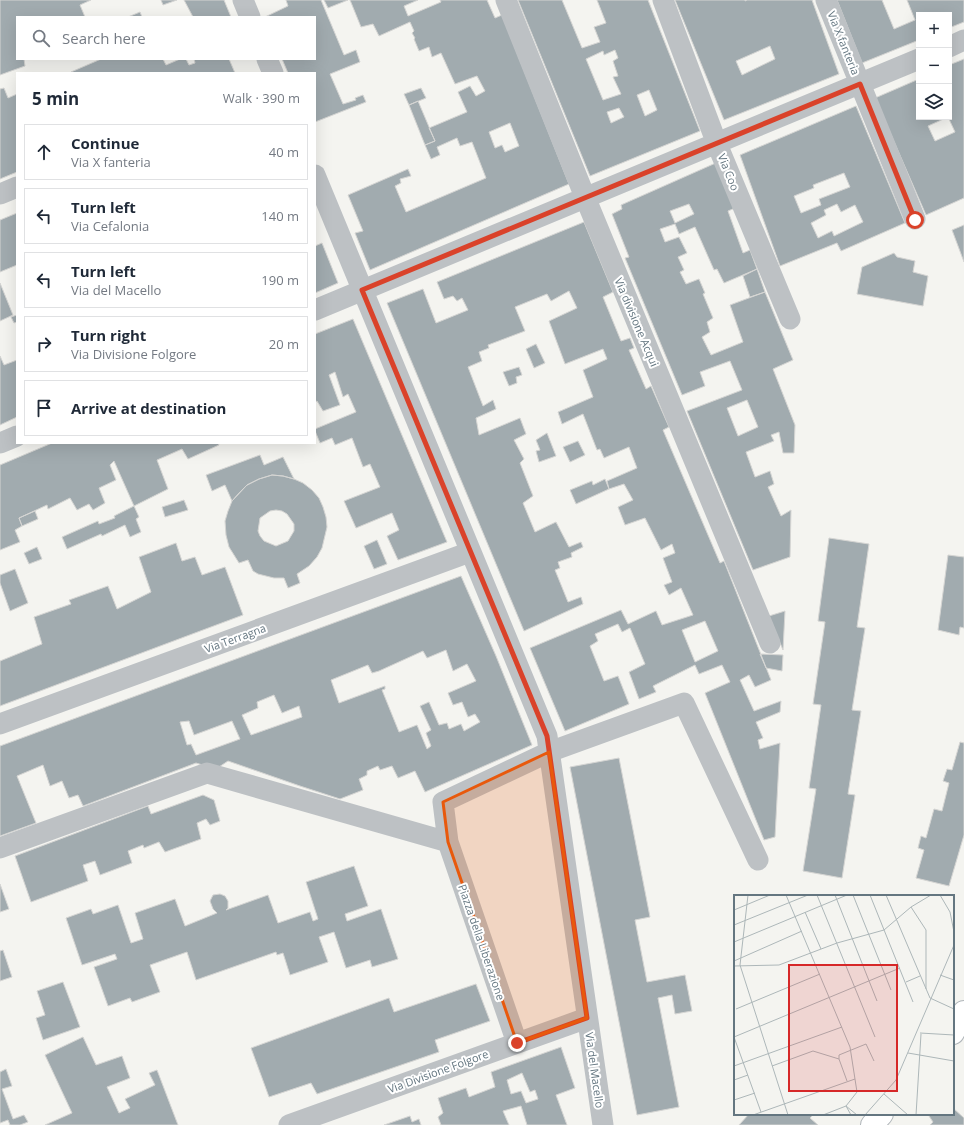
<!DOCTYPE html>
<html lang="en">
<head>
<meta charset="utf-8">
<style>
  body { margin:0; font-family:"Open Sans",sans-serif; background:#f6f6f7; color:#1f2937 }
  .controls { position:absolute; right:12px; top:12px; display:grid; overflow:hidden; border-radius:0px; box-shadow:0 4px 16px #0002 }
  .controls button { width:36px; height:36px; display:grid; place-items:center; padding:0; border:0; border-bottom:1px solid #e0e1e3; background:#fff; color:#1f2937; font:20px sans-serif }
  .stop { position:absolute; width:12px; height:12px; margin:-9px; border:3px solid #da422a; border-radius:50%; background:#fff }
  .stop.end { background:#da422a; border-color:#fff; box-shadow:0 1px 4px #0008 }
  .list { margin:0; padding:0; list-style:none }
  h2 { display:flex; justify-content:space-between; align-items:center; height:52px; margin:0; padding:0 16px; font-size:17px }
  h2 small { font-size:13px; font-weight:400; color:#747a83 }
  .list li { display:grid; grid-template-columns:26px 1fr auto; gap:12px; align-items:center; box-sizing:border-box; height:56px; margin:0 8px 8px; padding:0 8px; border:1px solid #e0e1e3; border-radius:0px }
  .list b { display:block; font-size:15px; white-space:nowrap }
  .list p { margin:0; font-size:13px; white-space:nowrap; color:#747a83 }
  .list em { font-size:13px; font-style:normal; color:#747a83 }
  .icon { flex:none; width:22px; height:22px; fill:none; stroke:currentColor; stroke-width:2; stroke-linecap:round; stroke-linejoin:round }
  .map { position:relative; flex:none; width:964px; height:1125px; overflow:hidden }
  .search { position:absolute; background:#fff; box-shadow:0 4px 16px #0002; left:16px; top:16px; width:300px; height:44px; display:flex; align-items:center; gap:10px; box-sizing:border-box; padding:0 14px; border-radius:0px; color:#747a83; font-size:15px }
  .panel { position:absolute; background:#fff; box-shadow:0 4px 16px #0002; left:16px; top:72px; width:300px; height:372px; border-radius:0px }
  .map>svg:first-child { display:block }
  .building { fill:#a1abaf; stroke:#d5d5d3; fill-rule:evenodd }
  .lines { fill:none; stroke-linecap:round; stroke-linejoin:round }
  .secondary-casing { stroke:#afb5b9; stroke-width:24 }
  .street { stroke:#bdc1c4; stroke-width:21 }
  .secondary { stroke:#fff; stroke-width:22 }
  .route { stroke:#da422a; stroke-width:5 }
  .marked { fill:#e8590c; fill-opacity:0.2; stroke:#e8590c; stroke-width:3; stroke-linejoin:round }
  .labels { text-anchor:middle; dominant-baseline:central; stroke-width:4; stroke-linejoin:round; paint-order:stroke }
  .street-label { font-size:11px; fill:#647680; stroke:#fff }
  .inset-road { fill:none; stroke:#adb7b9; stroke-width:1 }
  .view { fill:#d62828; fill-opacity:0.15; stroke:#d62828; stroke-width:2 }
  .inset-edge { fill:none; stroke:#647680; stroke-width:2 }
</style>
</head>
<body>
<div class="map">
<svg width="964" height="1125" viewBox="0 0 964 1125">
  <rect width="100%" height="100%" fill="#f4f4f0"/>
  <path class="building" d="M0,0H91L80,5L85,17H17V59H24L25,66L0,75Z
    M161,0H177L163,5Z
    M184,0H224L231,17H193Z
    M286,0H321L344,55L356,50L360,62L330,74L343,104L356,100L355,98L363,95L366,102L315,122V73H288L282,59H315V17H265L288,6Z
    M324,0H348L328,8Z
    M350,0H418L404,6L408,16L441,2L440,0H487L495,18L502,15L569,184L370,270L355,233L363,231L348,195L408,169L411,176L400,179L401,183L395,186L406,212L486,178L472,142L460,146L457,138L437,147L440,155L431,159L425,145L435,141L429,128L467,112L458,92L470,86L476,96L485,91L477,76L455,84L441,53L432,57L429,47L419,51L414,39L415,38L412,33L414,31L410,22L379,36L373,24L361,27ZM510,123L519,146L505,152L502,145L495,148L489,132Z
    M518,0H562L582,48L600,42L594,27L606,23L597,0H648L700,131L590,176ZM615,50L618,58L613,61L618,76L613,77L621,94L603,100L586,59L603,51L604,55ZM649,90L657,110L645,116L637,95ZM619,108L624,117L611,123L607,112Z
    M675,0H745V1L747,0H812L839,74L724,120ZM770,46L775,59L742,75L736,61Z
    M837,0H882L894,29L915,20L907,0H964V22L949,28V15H919V40L862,63Z
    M140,12L142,17H128Z
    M101,59H163L166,65L180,59H186L189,65L195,63L194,59H229L235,73H71V72Z
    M964,59V198L926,215L875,98L919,79V117H949V65ZM948,117L955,132L935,141L928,126Z
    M4,88L8,98L17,94V172L0,179V89Z
    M421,88L426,98L409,105L404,94Z
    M418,101L435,141L425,145L409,105Z
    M856,106L905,223L841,251L837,243L780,266L740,155ZM844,173L850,187L819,199L821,205L801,213L794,196L814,188L813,185ZM837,204L841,212L855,205L863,222L834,236L832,231L818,238L811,223L826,215L824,210Z
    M718,162L735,208L728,211L743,253L750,250L757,269L724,283L717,269L714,270L695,227L679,234L675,224L660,229L665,242L679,237L687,253L678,257L684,270L680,272L686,284L699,279L705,293L703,294L713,318L707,322L710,332L702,337L711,355L743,342L730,305L765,292L793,360L773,369L795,425L794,453H783L779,432L771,435L774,441L746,452L755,477L770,471L774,484L768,487L781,516L791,510L790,557L753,570L687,411L742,390L730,361L700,372L705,386L682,395L625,258L629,257L612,214L622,209L621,205ZM689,204L694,214L675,223L670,211ZM747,400L758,427L738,436L727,408Z
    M17,213V265L0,272V220Z
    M584,222L613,292L603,297L621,341L630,338L634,348L629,350L646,389L651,386L669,427L663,430L720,563L724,561L771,680L755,687L749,675L740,680L754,711L781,701L780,712L756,722L763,738L758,740L760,749L780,743L775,837L764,840L705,693L730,682L722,665L699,674L695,665L653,686L656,692L639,699L629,672L645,664L630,628L622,632L618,624L595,634L598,641L590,646L604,681L618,676L629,704L565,731L530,648L621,610L628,624L656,611L662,625L693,615L681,588L669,595L664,585L672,582L663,558L675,553L672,544L661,550L645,518L625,525L618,507L633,500L624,484L609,489L607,481L637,468L629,447L604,458L600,449L597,450L583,414L562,424L558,412L593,397L583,370L607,359L603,349L565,364L549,321L577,308L569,291L551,301L547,294L515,307L525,331L488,345L489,348L479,352L482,361L468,367L483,406L493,400L496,409L476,418L479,435L520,418L526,434L514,440L524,459L520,463L533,496L523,503L535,532L556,522L569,547L581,542L583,547L571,553L572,557L558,562L560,568L555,570L568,602L581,597L583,604L524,631L387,303L423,289L436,323L468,310L462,298L457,301L453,296L444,299L437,282ZM705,621L718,651L695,662L682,630Z
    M964,225V262L952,230Z
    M322,243L338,283L315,293V246Z
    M894,253L897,257L915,261L913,272L928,276L923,306L857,294L862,267Z
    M757,269L765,292L750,297L743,276Z
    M0,283L13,315L0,321Z
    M17,315V322L14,323L11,317Z
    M353,319L447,542L398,560L387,536L399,530L392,513L356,528L344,501L380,487L370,464L363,467L352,438L335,445L332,438L320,443L315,431V429L356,412L348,394L343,397L335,372L329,375L340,405L323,411L317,401L315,402V334Z
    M536,344L545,363L534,368L526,349Z
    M0,356L4,365L17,360V417L0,425Z
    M519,367L522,375L516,377L517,383L509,386L503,372Z
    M547,433L556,456L539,462L536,451L540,450L536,440Z
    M578,441L585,455L570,462L563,447Z
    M52,443H218L219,445L188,459L182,449L157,460L168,489L134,506L114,461L110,465L116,480L99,488L105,503L93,510L89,504L77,510L70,498L48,509L47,505L19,518L22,526L15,530L20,542L0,550V465Z
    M260,455L264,465L283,457L294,479L283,476L272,475L259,479L247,485L232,501L225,485L212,491L206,475Z
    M272,475L283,476L294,479L303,483L312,490L319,498L323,507L326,517L327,527L322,548L317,557L309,566L297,574L300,583L288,588L284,578H274L258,574L253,571L248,560L239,563L229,547L226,535L225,521L228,511L232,501L239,493L247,485L259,479ZM276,510L282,511L287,514L294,524V531L288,541L276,546L264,541L260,536L258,531L260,518L270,511Z
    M605,479L609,489L576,504L570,490L592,481L593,485Z
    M184,500L188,510L165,517L162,507Z
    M134,506L139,517L136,519L141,532L130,537L125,525L102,536L101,534L67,549L62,537L98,521L99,524L115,518L114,516Z
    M35,511L38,519L22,526L19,518Z
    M829,538L869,544L857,627L865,628L852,710L861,711L848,794L855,795L842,878L803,871L816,789L809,788L821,705L813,704L825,622L818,621Z
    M377,540L387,564L374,569L364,546Z
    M176,543L182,561L195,557L202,575L225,567L243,615L0,706V661L42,644L34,617L71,604L69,600L108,586L117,609L151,592L139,557Z
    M37,547L42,559L29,564L24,553Z
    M948,555L964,557V628L960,627L959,635L938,630Z
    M15,569L28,603L10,611L0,583V575Z
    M461,576L496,656L532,745L425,792L415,771L398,778L392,766L380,770L378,766L367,771V775L359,779L363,790L340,799L300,786L228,761L216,769L196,763L83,806L78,795L69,798L62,781L50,786L43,765L17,776L36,823L0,836V746ZM446,650L453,671L467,664L476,681L448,693L453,705L462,702L468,717L475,714L480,722L464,731L461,724L449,729L447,723L439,725L429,702L420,706L431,730L426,733L431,746L427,749L417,725L399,732L382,690L385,689V686L339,703L331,680L368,665L372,673L379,671L423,651L427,658ZM274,695L282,713L299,706L302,717L251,735L242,715L258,708L257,702ZM189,721L194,735L232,721L240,739L196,755L191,744L187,745L180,722Z
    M785,611L783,650L769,616Z
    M760,654L783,655L782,671L766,668Z
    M960,742L964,743V835L949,886L916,878L924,850L918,848L921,836L926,838L934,809L942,811L949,783L943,781L947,769L952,770Z
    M619,758L650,917L635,920L647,982L685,975L692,1011L675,1014L672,995L658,998L679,1107L637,1115L570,767Z
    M203,795L214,800L220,821L210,825L206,819L197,823L201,839L165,852L159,842L144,848L143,845L128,851L132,863L100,875L95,861L83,865L88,881L31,902L15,856L148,806L151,814Z
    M354,866L368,906L345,914L347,921L381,909L398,959L372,967L370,960L346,968L334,932L319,937L328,962L290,975L283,953L277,955L276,952L196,980L187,952L150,965L160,992L132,1002L130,998L108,1006L94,967L117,959L115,954L82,965L66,918L91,909L93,914L118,905L131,943L143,939L135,913L175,899L185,926L217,913L213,909L210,901L213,895L220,894L225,896L228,901V908L226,910L268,895L278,923L310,912L313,921L318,919L306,882Z
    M0,884L9,909L0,912Z
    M3,950L12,977L0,981V951Z
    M63,982L80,1027L43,1040L36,1018L45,1015L37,991Z
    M476,984L490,1021L435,1040L439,1052L317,1094L311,1083L269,1097L251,1048L389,998L394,1012Z
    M83,1037L96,1065L122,1056L130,1078L107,1087L119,1113L130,1108L125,1099L155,1085L149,1073L157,1070L178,1125H45L72,1113L45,1055Z
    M561,1047L575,1088L556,1095L567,1125H527L521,1106L503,1111L509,1125H441L438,1117L443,1113L438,1098L466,1088L469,1097L495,1087L491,1072ZM522,1073L530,1092L535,1090L538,1099L526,1103L521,1091L511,1094L507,1080Z
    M6,1069L12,1086L2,1089L13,1119L24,1115L28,1122L20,1125H10L8,1120L0,1123V1072Z
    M953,1108L964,1118V1125H930L933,1122L929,1116L932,1114H953Z
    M749,1114H814L810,1118L818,1125H739Z
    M410,1116L412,1122L419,1119L421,1125H384Z"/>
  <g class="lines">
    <g class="secondary-casing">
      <path id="secondary" d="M953,1033L964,1012
        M872,1125L882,1114"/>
    </g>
    <path class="street" d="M243,0L250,17
      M506,0L585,197L770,643
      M663,0L717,144L790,319
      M826,0L915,219
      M949,47L964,40
      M267,59L273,73
      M315,175L547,736L603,1125
      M0,194L17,187
      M315,310L919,59
      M0,443L17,436
      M0,724L470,552
      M448,842L517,1043
      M0,848L207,773L448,842L443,802L549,752L684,703L758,860
      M289,1125L587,1018"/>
    <use href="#secondary" class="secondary"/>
  </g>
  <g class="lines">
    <path class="route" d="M517,1043L587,1018L547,736L362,290L860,84L915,220"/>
  </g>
  <path class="marked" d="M549,752L587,1018L517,1043L448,842L443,802Z"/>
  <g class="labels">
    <g class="street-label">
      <text transform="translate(844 43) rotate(68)">Via X fanteria</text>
      <text transform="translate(729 172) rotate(68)">Via Coo</text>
      <text transform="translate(637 322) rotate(67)">Via divisione Acqui</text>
      <text transform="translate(235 638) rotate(-20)">Via Terragna</text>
      <text transform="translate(482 942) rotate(71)">Piazza della Liberazione</text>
      <text transform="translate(595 1070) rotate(82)">Via del Macello</text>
      <text transform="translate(438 1071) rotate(-20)">Via Divisione Folgore</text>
    </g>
  </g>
  <g transform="translate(734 895)">
    <rect width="220" height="220" fill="#f4f4f0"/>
    <path class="inset-road" d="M14,0L6,70L54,220M52,0L116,152L123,197L112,211L89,220M83,0L141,142M101,0L143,106M119,0L157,95M136,0L179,107M152,0L196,103L220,114M206,0L216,17L220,37M177,12L192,35V94M0,15L36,0M71,17L87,54M0,30L74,0M0,47L113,0M0,66L68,36M0,71L45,70L103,48L150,35L177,12L197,0M206,80L220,85M172,87L186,81M2,114L86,79M186,138L220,140M0,142L166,73M0,142L27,217M174,158L220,166M105,164L113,186M0,171L108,132M38,171L79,156L105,164V160L132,149L140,166M0,185L14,180M150,199L174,220M0,205L21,198M19,220L121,184M117,220L112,211L123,220M131,220L162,185L220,50M182,220L187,139"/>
    <path class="view" d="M55,70H163V196H55Z"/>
    <rect width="220" height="220" class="inset-edge"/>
  </g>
</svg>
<div class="controls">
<button>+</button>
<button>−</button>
<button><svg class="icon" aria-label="layers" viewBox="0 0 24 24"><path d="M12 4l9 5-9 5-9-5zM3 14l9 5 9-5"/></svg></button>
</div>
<div class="stop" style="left:915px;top:220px"></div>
<div class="stop end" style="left:517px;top:1043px"></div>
<div class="search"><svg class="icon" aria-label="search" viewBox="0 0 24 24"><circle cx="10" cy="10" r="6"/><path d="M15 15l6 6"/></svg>Search here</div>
<section class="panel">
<h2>5 min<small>Walk · 390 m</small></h2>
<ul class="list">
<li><svg class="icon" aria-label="ahead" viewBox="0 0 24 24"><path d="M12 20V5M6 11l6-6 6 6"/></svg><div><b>Continue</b><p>Via X fanteria</p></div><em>40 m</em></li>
<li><svg class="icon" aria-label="left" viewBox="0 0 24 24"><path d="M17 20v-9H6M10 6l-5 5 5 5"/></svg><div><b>Turn left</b><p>Via Cefalonia</p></div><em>140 m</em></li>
<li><svg class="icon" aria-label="left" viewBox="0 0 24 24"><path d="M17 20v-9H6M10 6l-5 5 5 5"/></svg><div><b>Turn left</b><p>Via del Macello</p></div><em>190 m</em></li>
<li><svg class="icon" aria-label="right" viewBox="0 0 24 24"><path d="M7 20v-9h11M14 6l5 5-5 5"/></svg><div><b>Turn right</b><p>Via Divisione Folgore</p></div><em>20 m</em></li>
<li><svg class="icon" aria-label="arrive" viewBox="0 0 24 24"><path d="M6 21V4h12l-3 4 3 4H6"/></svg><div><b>Arrive at destination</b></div></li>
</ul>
</section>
</div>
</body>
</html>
